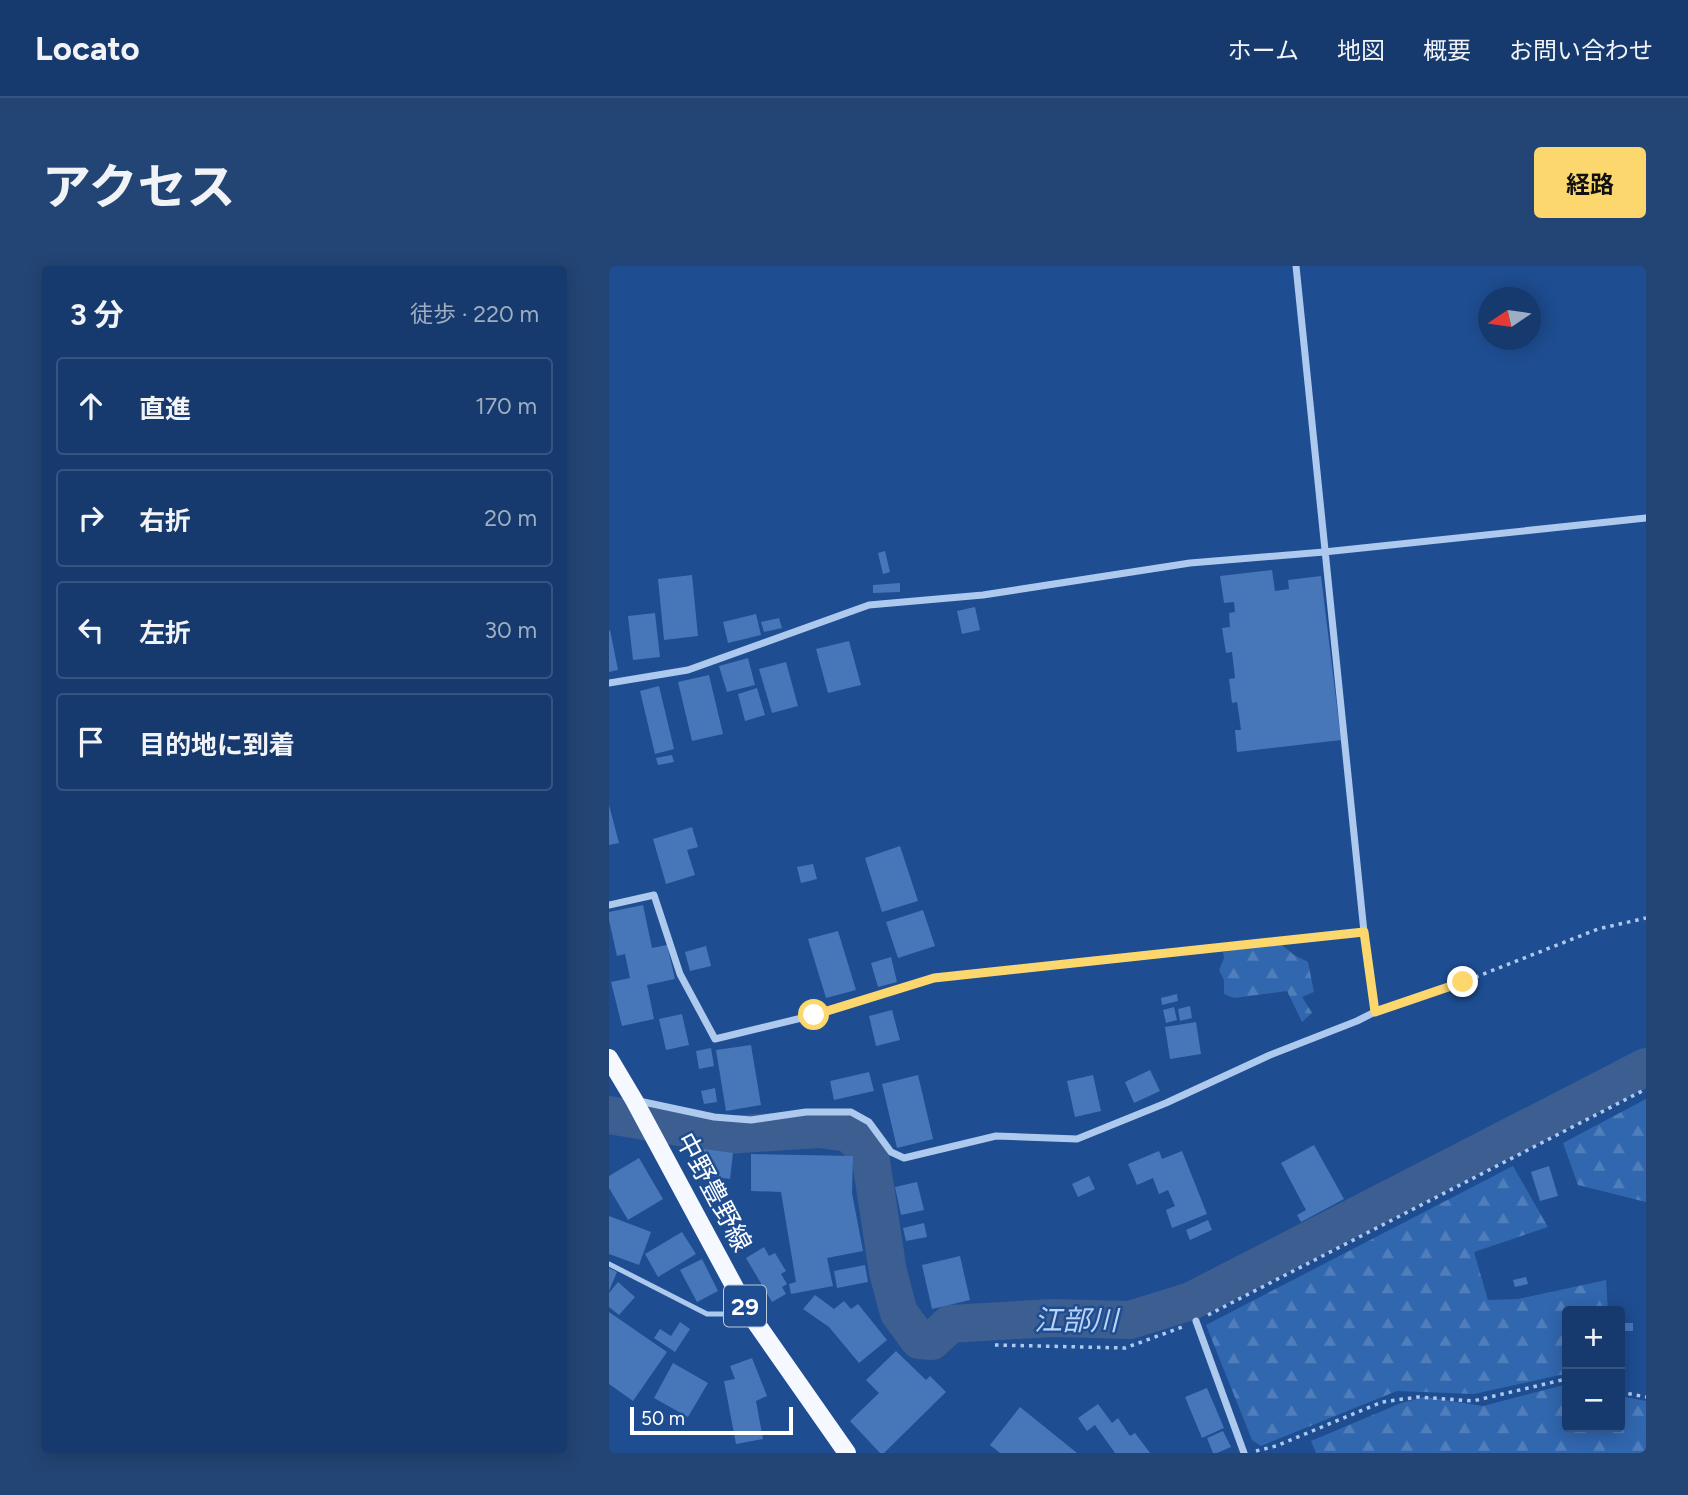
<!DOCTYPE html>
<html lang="ja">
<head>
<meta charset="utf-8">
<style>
  body { margin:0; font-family:Figtree,"Noto Sans JP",sans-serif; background:#234575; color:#f1f3f6 }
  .controls { position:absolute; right:21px; bottom:21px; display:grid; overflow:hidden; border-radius:7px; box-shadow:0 4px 18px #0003 }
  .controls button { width:63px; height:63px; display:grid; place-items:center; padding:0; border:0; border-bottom:2px solid #355480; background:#163a6d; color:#f1f3f6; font:35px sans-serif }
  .compass { position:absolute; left:869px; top:21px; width:63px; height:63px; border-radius:50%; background:#163a6d; box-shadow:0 4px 18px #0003; rotate:257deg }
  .scale { position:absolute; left:21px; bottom:18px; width:163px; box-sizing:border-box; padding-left:7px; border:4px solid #fff; border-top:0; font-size:19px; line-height:24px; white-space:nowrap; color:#fff; -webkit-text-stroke:5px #1e4d91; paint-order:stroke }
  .stop { position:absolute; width:21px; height:21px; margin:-16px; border:5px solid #fcd76e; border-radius:50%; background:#fff }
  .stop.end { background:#fcd76e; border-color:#fff; box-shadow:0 2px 7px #0008 }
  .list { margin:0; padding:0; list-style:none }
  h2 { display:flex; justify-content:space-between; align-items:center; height:91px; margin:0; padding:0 28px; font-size:30px }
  h2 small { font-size:23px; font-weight:400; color:#9eadc2 }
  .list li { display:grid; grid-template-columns:46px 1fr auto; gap:21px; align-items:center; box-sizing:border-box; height:98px; margin:0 14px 14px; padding:0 14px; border:2px solid #355480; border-radius:7px }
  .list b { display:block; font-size:26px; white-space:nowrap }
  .list em { font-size:23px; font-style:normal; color:#9eadc2 }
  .icon { flex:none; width:38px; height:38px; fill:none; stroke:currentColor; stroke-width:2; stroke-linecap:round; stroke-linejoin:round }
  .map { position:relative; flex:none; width:1037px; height:1187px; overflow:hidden; border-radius:7px }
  header { display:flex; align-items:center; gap:42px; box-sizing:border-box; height:98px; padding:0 35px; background:#163a6d; border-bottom:2px solid #355480 }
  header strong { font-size:33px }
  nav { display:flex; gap:38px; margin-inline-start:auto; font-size:24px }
  .intro { display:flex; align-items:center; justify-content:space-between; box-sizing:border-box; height:168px; padding:0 42px }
  h1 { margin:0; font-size:49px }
  .button { padding:18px 32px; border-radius:7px; background:#fcd76e; color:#111; font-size:24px; font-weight:700 }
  main { display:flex; gap:42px; padding:0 42px }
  aside { flex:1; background:#163a6d; border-radius:7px; box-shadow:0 4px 18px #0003 }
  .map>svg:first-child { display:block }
  .forest { fill:url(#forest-firs) }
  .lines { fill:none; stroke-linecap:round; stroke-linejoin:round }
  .river { stroke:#3c5e90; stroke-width:38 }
  .building { fill:#4777b9 }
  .path { stroke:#aec9ee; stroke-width:3.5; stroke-dasharray:3.5 5; stroke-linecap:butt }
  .service { stroke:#aec9ee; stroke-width:5 }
  .minor { stroke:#aec9ee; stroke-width:7 }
  .primary { stroke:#f5f9ff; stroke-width:18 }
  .route { stroke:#fcd76e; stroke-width:9 }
  .labels { text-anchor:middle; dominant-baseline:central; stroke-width:5; stroke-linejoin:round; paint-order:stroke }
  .shield { fill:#1e4d91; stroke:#bccade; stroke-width:2 }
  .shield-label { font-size:24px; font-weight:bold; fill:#fff }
  .street-label { font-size:26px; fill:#fff; stroke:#1e4d91 }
  .water-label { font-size:28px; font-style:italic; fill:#bbd3f4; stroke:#1e4d91 }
</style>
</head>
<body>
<header>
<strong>Locato</strong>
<nav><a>ホーム</a><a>地図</a><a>概要</a><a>お問い合わせ</a></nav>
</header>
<div class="intro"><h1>アクセス</h1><a class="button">経路</a></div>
<main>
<aside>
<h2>3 分<small>徒歩 · 220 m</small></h2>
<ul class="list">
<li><svg class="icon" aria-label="ahead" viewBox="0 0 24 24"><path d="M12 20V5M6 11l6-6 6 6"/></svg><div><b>直進</b></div><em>170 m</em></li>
<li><svg class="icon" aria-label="right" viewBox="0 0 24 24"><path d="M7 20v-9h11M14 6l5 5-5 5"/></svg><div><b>右折</b></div><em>20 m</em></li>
<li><svg class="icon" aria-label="left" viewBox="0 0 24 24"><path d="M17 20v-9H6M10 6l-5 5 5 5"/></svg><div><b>左折</b></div><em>30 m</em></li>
<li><svg class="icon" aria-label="arrive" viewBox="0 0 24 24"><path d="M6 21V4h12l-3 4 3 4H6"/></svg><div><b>目的地に到着</b></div></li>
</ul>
</aside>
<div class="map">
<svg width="1037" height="1187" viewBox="0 0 1037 1187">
  <defs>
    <pattern id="forest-firs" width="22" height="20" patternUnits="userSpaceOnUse" patternTransform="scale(1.75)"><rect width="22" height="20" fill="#3167af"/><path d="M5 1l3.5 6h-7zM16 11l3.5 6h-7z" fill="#507ebb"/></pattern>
  </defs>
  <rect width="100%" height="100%" fill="#1e4d91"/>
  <path class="forest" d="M667,674L685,689L699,696L705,726L693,731L703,747L693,756L678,725L625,732L615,728V714L610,704L615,692L614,686Z
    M1037,833V936L969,919L954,877Z
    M904,900L939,961L865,986L879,1034L909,1033L997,1014L999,1045H958V1110L951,1109L865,1128L788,1125L652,1180L643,1174L597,1059Z
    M955,1119L958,1120V1161H1011V1130L1037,1135V1187H707L702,1175L792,1137L816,1131L874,1140Z"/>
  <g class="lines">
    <path class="river" d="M0,849L117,869L210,863L240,867L261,888L279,1006L290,1047L310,1074L323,1075L341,1058L444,1052L521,1054L582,1035L1037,801"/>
  </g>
  <path class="building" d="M276,285L281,306L274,308L269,287Z
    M663,304L666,325L680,323L679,314L712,310L732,474L628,486L626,464H632L630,449L628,436L623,437L620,413L626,412L623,386L617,387L613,362L621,361L620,347L626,346L625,336L615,337L611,310Z
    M83,309L89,370L55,374L49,313Z
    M291,317V326L264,327V319Z
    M366,341L371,364L353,368L348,345Z
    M46,347L51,391L24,394L19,350Z
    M147,348L152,369L119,377L114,356Z
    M170,352L173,362L155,366L152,356Z
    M1,364L9,404L0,406V365Z
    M240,375L252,419L219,427L207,383Z
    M139,392L146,419L118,426L110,400Z
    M177,396L189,440L163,447L150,403Z
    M100,409L114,468L83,475L69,416Z
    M50,420L65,483L46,488L31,425Z
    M148,422L156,449L136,455L129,428Z
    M63,489L65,496L49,499L47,492Z
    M0,539L10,577L0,579Z
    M83,561L89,581L78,584L86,609L57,618L44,573Z
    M291,580L309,635L273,646L256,592Z
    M204,598L208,613L192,617L188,601Z
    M34,639L43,682L58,679L66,713L38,719L45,753L13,760L2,716L21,712L16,688L8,690L0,654V646Z
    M314,644L326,680L289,692L277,656Z
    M229,665L247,724L217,732L199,673Z
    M97,680L102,700L81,705L76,686Z
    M282,691L288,716L269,721L262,697Z
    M568,728L569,735L553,739L552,732Z
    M581,740L583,752L571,755L569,743Z
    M565,741L568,754L557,757L554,744Z
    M283,744L291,774L267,780L260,750Z
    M73,748L80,779L57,784L50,753Z
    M587,756L592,788L561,793L556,761Z
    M142,779L152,839L117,845L107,784Z
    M102,782L105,800L90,803L87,785Z
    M541,804L551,825L525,837L516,816Z
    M260,806L265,825L225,834L221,815Z
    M309,809L324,873L288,882L273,818Z
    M484,809L492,845L466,851L458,815Z
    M106,822L108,836L95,838L92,825Z
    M705,879L735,933L692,956L688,949L697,944L672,897Z
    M88,882L124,887L121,913L92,909L95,892L86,891Z
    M550,885L553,893L573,885L598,948L563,962L557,944L566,940L559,924L550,928L544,912L528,919L519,898Z
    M142,888L244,890L243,927L254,985L218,992L224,1020L182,1028L180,1018L187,1016L172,926L142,925Z
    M30,892L54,933L19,954L0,922V910Z
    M940,900L949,930L931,935L922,906Z
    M480,910L486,923L469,931L463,918Z
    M308,916L315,944L292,949L286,921Z
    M0,950L42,966L30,999L0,988Z
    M599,954L603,964L581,974L577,964Z
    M315,957L318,971L297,975L294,962Z
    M73,966L87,988L49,1011L36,988Z
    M155,981L160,990L166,987L177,1005L172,1008L178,1018L173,1021L177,1028L163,1036L137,992Z
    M351,990L361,1034L323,1043L313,999Z
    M93,993L109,1025L88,1036L71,1004Z
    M256,999L259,1016L228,1022L225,1005Z
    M0,1002L8,1006L0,1025Z
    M917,1011L919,1018L906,1021L904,1014Z
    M9,1016L26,1031L10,1049L0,1041V1027Z
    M206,1029L225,1043L235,1035L242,1043L249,1038L278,1074L250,1097L220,1061L194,1043Z
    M0,1046L58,1086L24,1135L0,1118Z
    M71,1056L81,1063L66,1086L45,1072L51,1063L62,1070Z
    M1013,1057H1024V1065H1013Z
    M287,1085L317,1114L321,1110L337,1126L275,1187H271L241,1155L270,1127L257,1114Z
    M143,1092L158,1130L147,1135L154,1173L127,1178L115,1115L126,1113L121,1100Z
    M64,1097L99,1117L79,1151L45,1132Z
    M598,1122L615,1162L593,1172L576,1131Z
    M489,1138L503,1157L509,1152L521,1170L526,1167L541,1187H506L486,1159L478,1165L469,1152Z
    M411,1141L468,1187H391L381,1179Z
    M614,1165L622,1181L608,1187H604L598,1172Z"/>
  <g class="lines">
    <path class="path" d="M778,742L854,716L989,663L1037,652
      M599,1049L1037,823
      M386,1079L516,1082L576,1060
      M1011,1126L1037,1131
      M647,1185L667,1180L773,1136L809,1131L864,1135L953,1114L958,1115"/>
    <path class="service" d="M0,998L98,1048H118L135,1044"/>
    <path class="minor" d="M0,417L79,404L260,339L374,329L581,297L715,286L1037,252
      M0,639L45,629L71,708L106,773L205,749L325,712L755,666
      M30,835L105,851L142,854L197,846H242L260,856L282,886L295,892L387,870L468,873L557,837L661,789L748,755L766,746L755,666L687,0
      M587,1055L635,1187"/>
    <path class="primary" d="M0,792L25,834L138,1044L238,1187"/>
  </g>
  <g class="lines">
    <path class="route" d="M205,749L325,712L755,666L766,746L854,716"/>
  </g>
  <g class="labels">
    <rect class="shield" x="115" y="1019.5" width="42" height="41" rx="5"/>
    <g class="shield-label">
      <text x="136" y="1040">29</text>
    </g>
    <g class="street-label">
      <text transform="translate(105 926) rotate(62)">中野豊野線</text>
    </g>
    <g class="water-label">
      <text x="467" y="1054">江部川</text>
    </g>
  </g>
</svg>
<div class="controls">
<button>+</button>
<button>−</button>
</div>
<svg class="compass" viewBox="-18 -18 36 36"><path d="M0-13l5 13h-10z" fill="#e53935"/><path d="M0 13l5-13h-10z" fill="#9eadc2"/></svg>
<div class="scale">50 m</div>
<div class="stop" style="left:205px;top:749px"></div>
<div class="stop end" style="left:854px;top:716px"></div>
</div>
</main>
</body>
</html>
